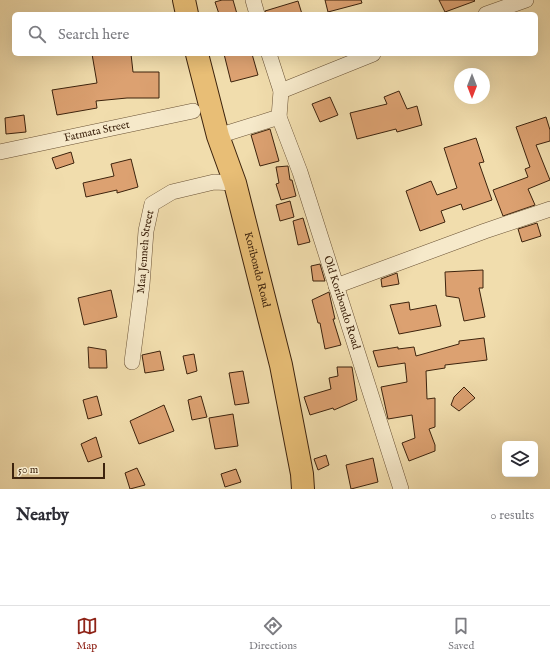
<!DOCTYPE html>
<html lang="en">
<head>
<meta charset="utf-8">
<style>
  body { margin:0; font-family:"IM FELL English",serif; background:#f2f2f3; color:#2b2b33 }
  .controls { position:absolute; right:12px; bottom:12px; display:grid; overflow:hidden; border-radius:6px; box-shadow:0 4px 16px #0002 }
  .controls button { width:36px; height:36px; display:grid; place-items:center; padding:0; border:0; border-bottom:1px solid #e1e1e2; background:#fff; color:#2b2b33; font:20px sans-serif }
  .compass { position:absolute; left:454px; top:68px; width:36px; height:36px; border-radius:50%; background:#fff; box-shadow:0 4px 16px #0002; rotate:180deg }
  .scale { position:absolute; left:12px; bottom:10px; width:93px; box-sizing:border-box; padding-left:4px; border:2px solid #3d230d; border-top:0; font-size:11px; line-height:14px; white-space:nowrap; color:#3d230d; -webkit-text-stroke:3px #f6e9ca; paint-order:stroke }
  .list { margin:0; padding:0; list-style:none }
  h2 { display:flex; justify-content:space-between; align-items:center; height:52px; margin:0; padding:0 16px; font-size:17px }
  h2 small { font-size:13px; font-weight:400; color:#7c7c81 }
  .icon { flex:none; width:22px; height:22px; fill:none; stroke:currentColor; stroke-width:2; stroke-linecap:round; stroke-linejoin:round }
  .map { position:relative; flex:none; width:550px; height:489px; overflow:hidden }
  .search { position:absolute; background:#fff; box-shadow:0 4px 16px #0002; left:12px; right:12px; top:12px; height:44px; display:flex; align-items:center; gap:10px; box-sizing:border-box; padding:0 14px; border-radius:6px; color:#7c7c81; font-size:15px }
  .sheet { height:116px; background:#fff }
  nav { display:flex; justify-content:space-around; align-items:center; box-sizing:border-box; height:56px; border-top:1px solid #e1e1e2; background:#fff; font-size:11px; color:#7c7c81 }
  nav a { display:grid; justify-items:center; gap:2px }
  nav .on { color:#8f2418 }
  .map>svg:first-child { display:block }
  .building { fill:#dca171; stroke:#3d230d }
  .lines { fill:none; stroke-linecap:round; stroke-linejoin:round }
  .street-casing { stroke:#6a5235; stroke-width:16 }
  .highway-casing { stroke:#3d230d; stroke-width:24 }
  .street { stroke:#f6e9ca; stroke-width:15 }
  .highway { stroke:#e8be76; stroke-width:22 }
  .labels { text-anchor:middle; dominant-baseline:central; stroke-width:4; stroke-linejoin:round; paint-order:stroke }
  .street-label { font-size:11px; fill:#3d230d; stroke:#f6e9ca }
</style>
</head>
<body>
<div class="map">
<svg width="550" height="489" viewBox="0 0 550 489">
  <rect width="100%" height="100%" fill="#f1ddad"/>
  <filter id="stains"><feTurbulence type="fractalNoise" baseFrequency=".005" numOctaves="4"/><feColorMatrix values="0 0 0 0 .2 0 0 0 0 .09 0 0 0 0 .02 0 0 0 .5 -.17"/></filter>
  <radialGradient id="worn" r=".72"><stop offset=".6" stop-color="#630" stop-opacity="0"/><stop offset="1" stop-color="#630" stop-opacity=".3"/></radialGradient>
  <path class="building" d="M222,0H233L237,14H219L215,2Z
    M325,0H361L362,3L328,12Z
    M439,0H474L475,1L445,12Z
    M298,1L302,14H266L265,11Z
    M92,54H131L133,72H159V98H127L96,101L97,108L57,115L52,90L97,83Z
    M224,54H252L258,75L231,82Z
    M399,91L407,109L417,106L422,125L397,132L396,129L357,139L350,113L387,104L384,97Z
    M330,97L338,115L320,122L312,104Z
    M24,115L26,132L6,134L5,118Z
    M546,117L550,130V141L536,145L550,180L528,189L535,205L503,216L493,190L528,177L525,169L530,167L516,127Z
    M270,129L279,161L260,166L251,135Z
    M476,138L484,162L479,163L492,200L463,210L461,204L441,211L445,222L420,231L406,191L431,181L437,195L457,188L444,148Z
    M71,152L74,163L56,169L52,158Z
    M131,159L138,187L117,193V190L86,197L83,183L114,176L111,164Z
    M288,166L290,180H292L296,196L281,200L276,184L279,183L276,167Z
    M290,201L294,217L280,221L276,205Z
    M303,218L310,242L298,245L293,221Z
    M537,223L541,236L522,242L518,229Z
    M320,264L325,281H313L311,266Z
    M483,270V288H479L485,317L464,321L459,298L446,296L445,272Z
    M397,273L399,284L382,287L381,279Z
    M111,290L117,317L84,325L78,298Z
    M329,292L335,319H333L341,345L325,349L320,323H318L312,300Z
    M409,302L410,310L436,305L441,326L399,334L390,305Z
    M484,338L487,360L445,365V368L426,371L427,399L435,398V427L429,429L435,445V451L409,461L402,443L415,438L412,415L388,419L381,387L407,382L405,363L378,367L373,351L398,347V349L414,347L416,356L459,344V341Z
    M88,347L106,350L107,368H89Z
    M160,351L164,370L145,373L142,355Z
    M194,354L197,371L187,374L183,356Z
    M337,367H352L357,400L334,410L333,408L310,415L304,397L331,389L329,378L338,376Z
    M243,371L249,403L235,405L229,373Z
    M464,387L475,398L459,411L451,405L454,397Z
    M97,396L102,415L88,419L83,400Z
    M201,396L207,417L192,420L188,400Z
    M164,405L174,431L139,444L130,421Z
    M233,414L238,446L215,449L209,418Z
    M96,437L102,457L88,462L81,444Z
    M326,455L329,465L318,470L314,459Z
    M373,458L378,482L351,489L346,465Z
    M137,468L145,485L130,489L125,473Z
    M236,469L241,482L225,487L221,474Z"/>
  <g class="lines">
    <g class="street-casing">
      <g id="street">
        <path d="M253,0L257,14"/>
        <path d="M486,14L526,0"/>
        <path d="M281,91L373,54"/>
        <path id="s1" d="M279,117L300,172L401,489"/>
        <path d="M218,136L279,117L281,91L269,54"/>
        <path id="s2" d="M0,152L193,111"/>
        <path d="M336,286L485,231L550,209"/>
        <path id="s3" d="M132,362L142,285L146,231L152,204L172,192L214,182L235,183"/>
      </g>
    </g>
    <g class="highway-casing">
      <g id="highway">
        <path d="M184,0L187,14"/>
        <path id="s4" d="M197,54L218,136L235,183L281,365L302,474L303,489"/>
      </g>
    </g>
    <use href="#street" class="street"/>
    <use href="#highway" class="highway"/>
  </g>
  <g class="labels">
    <g class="street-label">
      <text stroke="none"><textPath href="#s2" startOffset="99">Fatmata Street</textPath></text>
      <text stroke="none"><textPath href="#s3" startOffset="111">Maa Jenneh Street</textPath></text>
      <text stroke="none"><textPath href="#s4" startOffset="224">Koribondo Road</textPath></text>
      <text stroke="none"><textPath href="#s1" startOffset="196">Old Koribondo Road</textPath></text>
    </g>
  </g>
  <rect width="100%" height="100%" filter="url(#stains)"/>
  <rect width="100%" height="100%" fill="url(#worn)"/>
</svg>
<div class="controls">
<button><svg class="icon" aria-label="layers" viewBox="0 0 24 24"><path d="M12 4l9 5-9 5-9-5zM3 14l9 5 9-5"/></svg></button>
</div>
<svg class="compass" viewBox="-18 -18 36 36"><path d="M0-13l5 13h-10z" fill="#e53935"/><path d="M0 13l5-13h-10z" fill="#7c7c81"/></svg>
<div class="scale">50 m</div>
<div class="search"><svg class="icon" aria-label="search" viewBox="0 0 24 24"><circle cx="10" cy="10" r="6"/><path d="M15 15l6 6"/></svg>Search here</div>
</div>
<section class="sheet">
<h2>Nearby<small>0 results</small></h2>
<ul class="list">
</ul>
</section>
<nav>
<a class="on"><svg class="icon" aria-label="map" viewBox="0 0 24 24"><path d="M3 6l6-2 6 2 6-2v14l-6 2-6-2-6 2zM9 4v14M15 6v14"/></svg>Map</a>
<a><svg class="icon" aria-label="directions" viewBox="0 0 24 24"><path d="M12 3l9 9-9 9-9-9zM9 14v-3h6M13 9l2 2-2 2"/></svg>Directions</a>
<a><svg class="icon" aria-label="saved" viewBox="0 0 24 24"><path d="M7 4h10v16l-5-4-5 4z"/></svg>Saved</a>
</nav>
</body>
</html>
